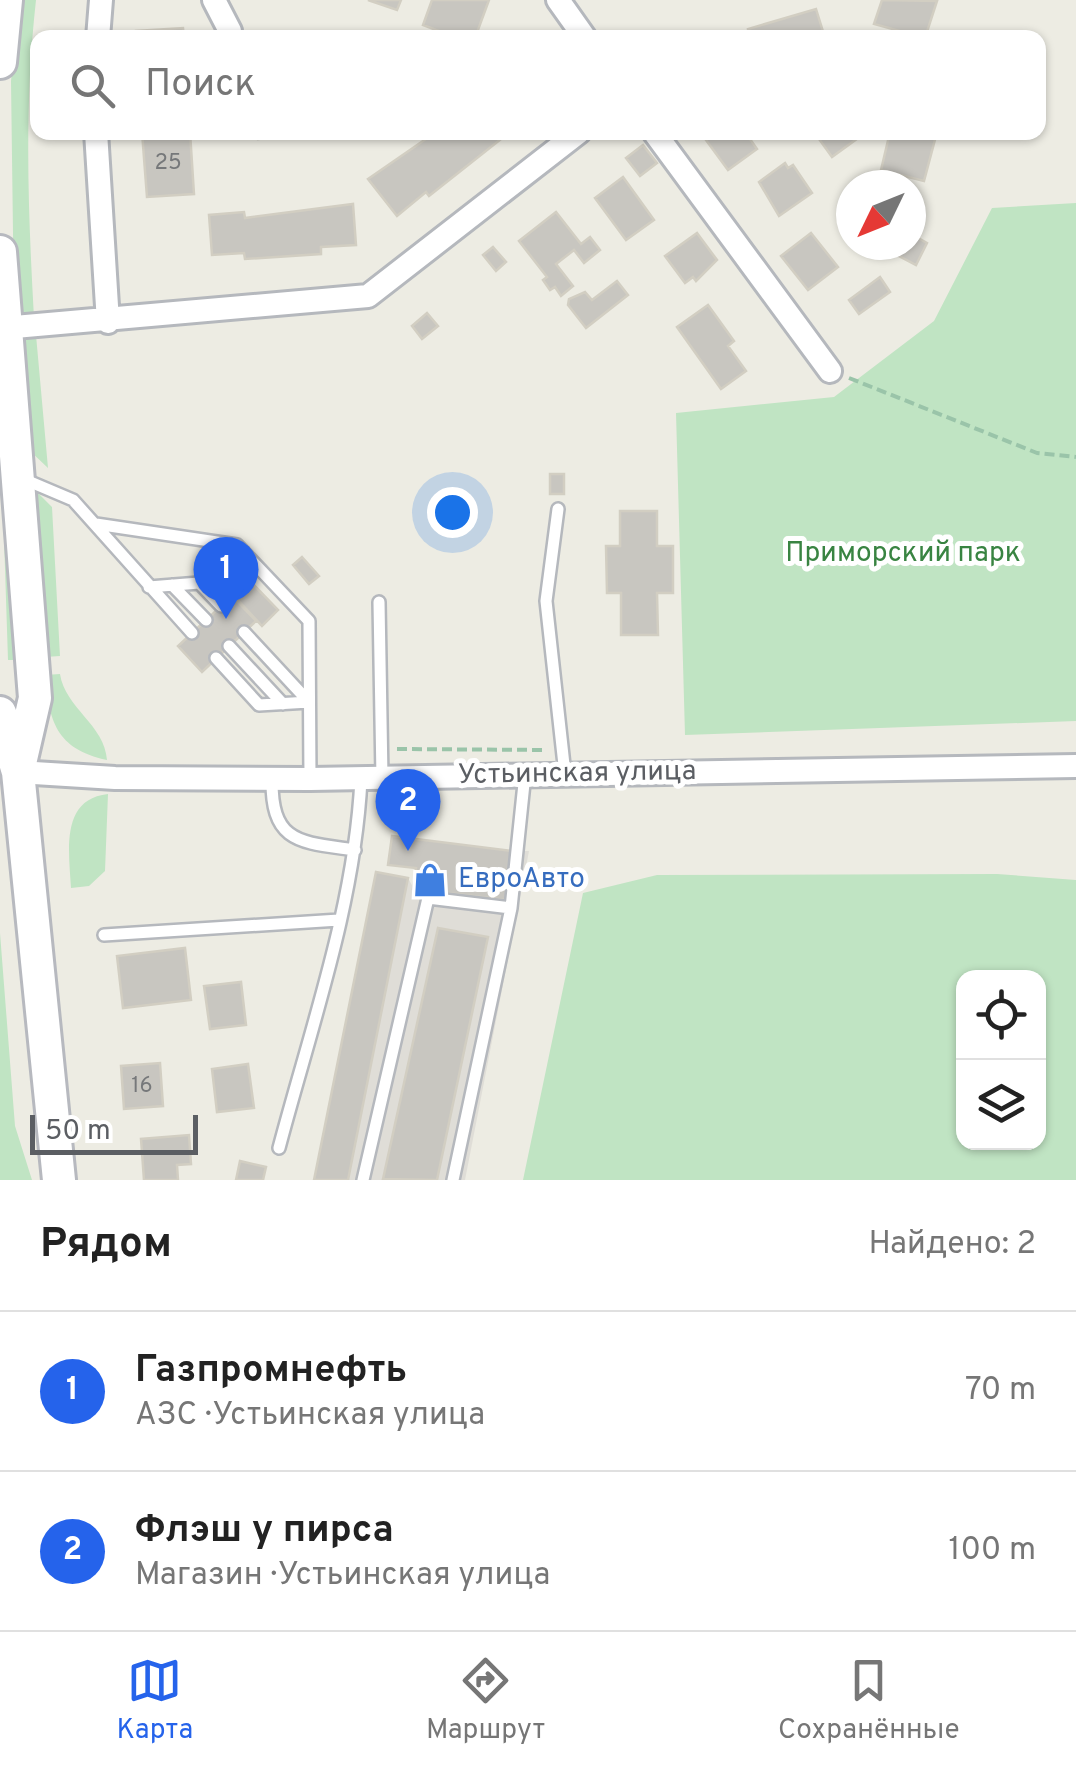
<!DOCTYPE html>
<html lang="ru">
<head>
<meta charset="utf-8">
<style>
  body { margin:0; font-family:Overpass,sans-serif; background:#f6f6f6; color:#222 }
  .controls { position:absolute; right:30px; bottom:30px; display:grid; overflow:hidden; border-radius:20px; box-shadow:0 2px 8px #0004 }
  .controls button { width:90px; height:90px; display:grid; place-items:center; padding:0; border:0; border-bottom:2px solid #e0e0e0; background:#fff; color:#222; font:50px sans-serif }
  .compass { position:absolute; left:836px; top:170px; width:90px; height:90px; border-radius:50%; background:#fff; box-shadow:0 2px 8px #0004; rotate:227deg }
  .scale { position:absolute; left:30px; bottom:25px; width:168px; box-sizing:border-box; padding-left:10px; border:5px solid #5b5e63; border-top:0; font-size:28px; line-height:35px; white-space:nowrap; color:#5b5e63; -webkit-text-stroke:8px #fff; paint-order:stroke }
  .you { position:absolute; left:452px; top:512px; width:35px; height:35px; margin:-25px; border:8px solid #fff; border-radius:50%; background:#1a73e8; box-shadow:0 0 0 15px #1a73e833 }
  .badge { display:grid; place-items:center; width:65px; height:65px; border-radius:50%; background:#2563eb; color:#fff; font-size:32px; font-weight:700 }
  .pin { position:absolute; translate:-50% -82px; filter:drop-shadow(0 2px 5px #0008) }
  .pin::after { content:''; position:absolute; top:52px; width:35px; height:30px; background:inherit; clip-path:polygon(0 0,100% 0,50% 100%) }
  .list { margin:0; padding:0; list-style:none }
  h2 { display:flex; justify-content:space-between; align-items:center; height:130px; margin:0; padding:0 40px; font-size:42px }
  h2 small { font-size:32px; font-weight:400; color:#767676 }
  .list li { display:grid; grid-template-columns:65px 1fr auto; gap:30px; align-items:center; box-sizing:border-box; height:160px; padding:0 40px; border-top:2px solid #e0e0e0 }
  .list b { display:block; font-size:38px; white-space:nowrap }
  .list p { margin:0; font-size:32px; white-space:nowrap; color:#767676 }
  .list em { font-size:32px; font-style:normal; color:#767676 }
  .icon { flex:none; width:55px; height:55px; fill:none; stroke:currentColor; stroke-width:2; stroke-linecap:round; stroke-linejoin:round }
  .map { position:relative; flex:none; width:1076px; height:1180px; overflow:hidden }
  .search { position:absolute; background:#fff; box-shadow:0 2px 8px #0004; left:30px; right:30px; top:30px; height:110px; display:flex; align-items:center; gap:25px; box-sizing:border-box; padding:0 35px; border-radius:20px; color:#767676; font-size:38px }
  .sheet { height:450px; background:#fff }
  nav { display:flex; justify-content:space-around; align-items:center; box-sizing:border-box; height:140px; border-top:2px solid #e0e0e0; background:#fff; font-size:28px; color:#767676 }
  nav a { display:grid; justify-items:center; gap:5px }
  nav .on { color:#2563eb }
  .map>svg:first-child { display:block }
  .industrial { fill:#dfddd7 }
  .green { fill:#c0e4c3; fill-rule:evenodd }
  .building { fill:#c8c6c0; stroke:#d2cec2; stroke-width:2.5 }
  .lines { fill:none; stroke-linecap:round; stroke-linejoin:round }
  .lane-casing { stroke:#b5b8bd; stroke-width:16 }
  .street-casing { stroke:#b5b8bd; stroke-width:28 }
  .secondary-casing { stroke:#b7b9bf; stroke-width:38 }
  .path { stroke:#9ac4a9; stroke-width:4; stroke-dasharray:10 5; stroke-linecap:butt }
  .lane { stroke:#fff; stroke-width:11 }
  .street { stroke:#fff; stroke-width:22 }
  .secondary { stroke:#fff; stroke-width:32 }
  .labels { text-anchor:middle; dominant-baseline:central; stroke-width:10; stroke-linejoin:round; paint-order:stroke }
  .number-label { font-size:22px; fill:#76787a }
  .park-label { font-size:28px; fill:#398442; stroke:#fff }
  .street-label { font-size:28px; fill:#5b5e63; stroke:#fff }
  .shop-label { font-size:28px; fill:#366cbe; stroke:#fff; text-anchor:start }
</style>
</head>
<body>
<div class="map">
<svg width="1076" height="1180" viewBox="0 0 1076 1180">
  <rect width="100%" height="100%" fill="#edece3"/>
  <path class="industrial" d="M512,851H529L465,1180H314L376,872L408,878L414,889L505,900Z"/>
  <path class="green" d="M19,0H36C24,107 28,210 34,318L24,317L14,309L11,81Z
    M1076,203V721L685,735L676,413L834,397L934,321L992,208Z
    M36,335L48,468L28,449L21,340Z
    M0,416L16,660H8Z
    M37,492L52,507L60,656L45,657L31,494Z
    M60,674C65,708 105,725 107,760C56,749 49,721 45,675Z
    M108,794L105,871L89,886L71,888C69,852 60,799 108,794Z
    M997,874L1076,880V1180H523L583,893L657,875ZM964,978H1038V1142H964Z
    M0,933L15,1126L32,1180H0Z"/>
  <path class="building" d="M368,0H401L397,10Z
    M432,0H489L475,38H457L423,25Z
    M882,0L937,1L925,38L874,24Z
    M816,9L825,38H750L748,29Z
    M183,28L184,38H136V31Z
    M142,132H190L194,194L147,197Z
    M257,132H304L258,139Z
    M436,132H510L429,196L426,192L397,216L368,179Z
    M708,132H745L757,149L728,170L703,136Z
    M814,132H865V133L832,157Z
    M890,132H937L924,181L881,170Z
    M643,145L657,163L640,176L626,158Z
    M785,163L788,168L793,165L812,193L779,216L759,182Z
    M623,177L654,220L626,240L595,198Z
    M353,204L356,245L321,247V254L245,259L244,253L212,255L209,215L244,212L245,218Z
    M556,212L581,244L590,237L600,250L584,263L574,250L556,264L573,286L561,296L555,287L550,290L543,280L547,277L519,241Z
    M697,233L717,260L696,281L693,277L685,283L665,256Z
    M811,233L838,267L808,290L781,256Z
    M911,234L927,243L916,265L895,254L900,245H911Z
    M493,247L506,262L496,271L483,255Z
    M880,277L890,292L859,314L849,300Z
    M617,281L628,295L586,328L568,305L569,299L585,292L592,300Z
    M708,305L734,341L728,346L746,371L721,389L677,327Z
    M427,313L438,326L422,339L412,326Z
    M550,474H564V494H550Z
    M620,511H657V546H673V593H657L658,635H621V593H607L606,546H620Z
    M224,554L278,610L262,626L209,569Z
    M302,557L319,576L309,584L293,565Z
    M232,596L256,621L202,672L178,646Z
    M392,836L512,851L506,900L413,889L416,868L388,865Z
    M376,872L408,878L348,1180H314Z
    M438,928L488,937L437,1180L383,1179Z
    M185,948L191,1000L123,1008L117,956Z
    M241,982L246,1025L210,1029L204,986Z
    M160,1063L163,1106L124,1109L121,1066Z
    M248,1064L254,1108L217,1112L212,1069Z
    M189,1135L191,1164L177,1165L178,1180H144L141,1139Z
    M240,1161L266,1167L263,1180H236Z"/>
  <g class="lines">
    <g class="lane-casing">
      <path id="lane" d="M21,478L73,500L192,633
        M558,509L546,601L565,774
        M96,524L237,545L309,621L310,779
        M172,585L206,620
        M149,587L199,583L221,606
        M379,602L382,778
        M244,632L309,702
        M229,646L283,704
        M216,658L259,705L309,702
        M272,778C271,844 300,842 355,850
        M104,935L339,920
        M279,1148C311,1027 355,904 361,779
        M363,1180L428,898L511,908
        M453,1180L511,908L525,774"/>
    </g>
    <g class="street-casing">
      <path id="street" d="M214,0L230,31
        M558,0L585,38
        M98,38L101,0
        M96,132L108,322
        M654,132L830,371
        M3,328L368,296L579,132
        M18,772L115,778L310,779L1076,766"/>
    </g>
    <g class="secondary-casing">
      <path id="secondary" d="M0,62L6,0
        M0,252L35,698L18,772
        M0,713L18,772L59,1180"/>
    </g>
    <path class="path" d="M849,378L1037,453L1076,457
      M397,749L547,750"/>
    <use href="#lane" class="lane"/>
    <use href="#street" class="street"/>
    <use href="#secondary" class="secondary"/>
  </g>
  <defs>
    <g id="shop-bare" transform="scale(2.7)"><path d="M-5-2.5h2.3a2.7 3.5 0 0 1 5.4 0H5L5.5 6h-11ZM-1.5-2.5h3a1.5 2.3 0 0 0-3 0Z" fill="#3f7fe0" stroke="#fff" stroke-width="2.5" paint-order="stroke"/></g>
  </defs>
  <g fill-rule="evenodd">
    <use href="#shop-bare" x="430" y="880"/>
  </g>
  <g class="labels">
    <g class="number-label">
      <text x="168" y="163">25</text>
      <text x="142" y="1086">16</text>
    </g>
    <g class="park-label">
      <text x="903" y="554">Приморский парк</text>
    </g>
    <g class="street-label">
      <text transform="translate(577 774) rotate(-1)">Устьинская улица</text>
    </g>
    <g class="shop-label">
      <text x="458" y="880">ЕвроАвто</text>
    </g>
  </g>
</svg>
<div class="controls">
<button><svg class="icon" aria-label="locate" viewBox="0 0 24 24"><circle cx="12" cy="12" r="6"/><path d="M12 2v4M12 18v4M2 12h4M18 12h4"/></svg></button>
<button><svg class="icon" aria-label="layers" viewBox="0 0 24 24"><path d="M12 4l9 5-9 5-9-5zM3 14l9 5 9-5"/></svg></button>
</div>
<svg class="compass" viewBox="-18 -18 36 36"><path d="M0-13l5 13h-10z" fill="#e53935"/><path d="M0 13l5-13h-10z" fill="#767676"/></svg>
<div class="scale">50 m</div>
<div class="you"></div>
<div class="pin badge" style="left:226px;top:619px">1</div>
<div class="pin badge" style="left:408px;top:851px">2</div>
<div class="search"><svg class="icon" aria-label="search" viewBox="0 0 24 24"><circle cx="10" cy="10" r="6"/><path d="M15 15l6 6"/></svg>Поиск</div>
</div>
<section class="sheet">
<h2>Рядом<small>Найдено: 2</small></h2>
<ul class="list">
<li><span class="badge">1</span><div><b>Газпромнефть</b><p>АЗС · Устьинская улица</p></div><em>70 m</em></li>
<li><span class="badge">2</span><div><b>Флэш у пирса</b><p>Магазин · Устьинская улица</p></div><em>100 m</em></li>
</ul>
</section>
<nav>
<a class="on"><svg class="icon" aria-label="map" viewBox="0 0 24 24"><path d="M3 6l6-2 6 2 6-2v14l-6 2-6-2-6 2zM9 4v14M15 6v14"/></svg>Карта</a>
<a><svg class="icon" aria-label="directions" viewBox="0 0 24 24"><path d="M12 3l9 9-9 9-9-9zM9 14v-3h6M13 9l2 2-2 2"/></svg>Маршрут</a>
<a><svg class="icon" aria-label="saved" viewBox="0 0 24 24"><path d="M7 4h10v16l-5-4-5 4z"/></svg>Сохранённые</a>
</nav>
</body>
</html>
